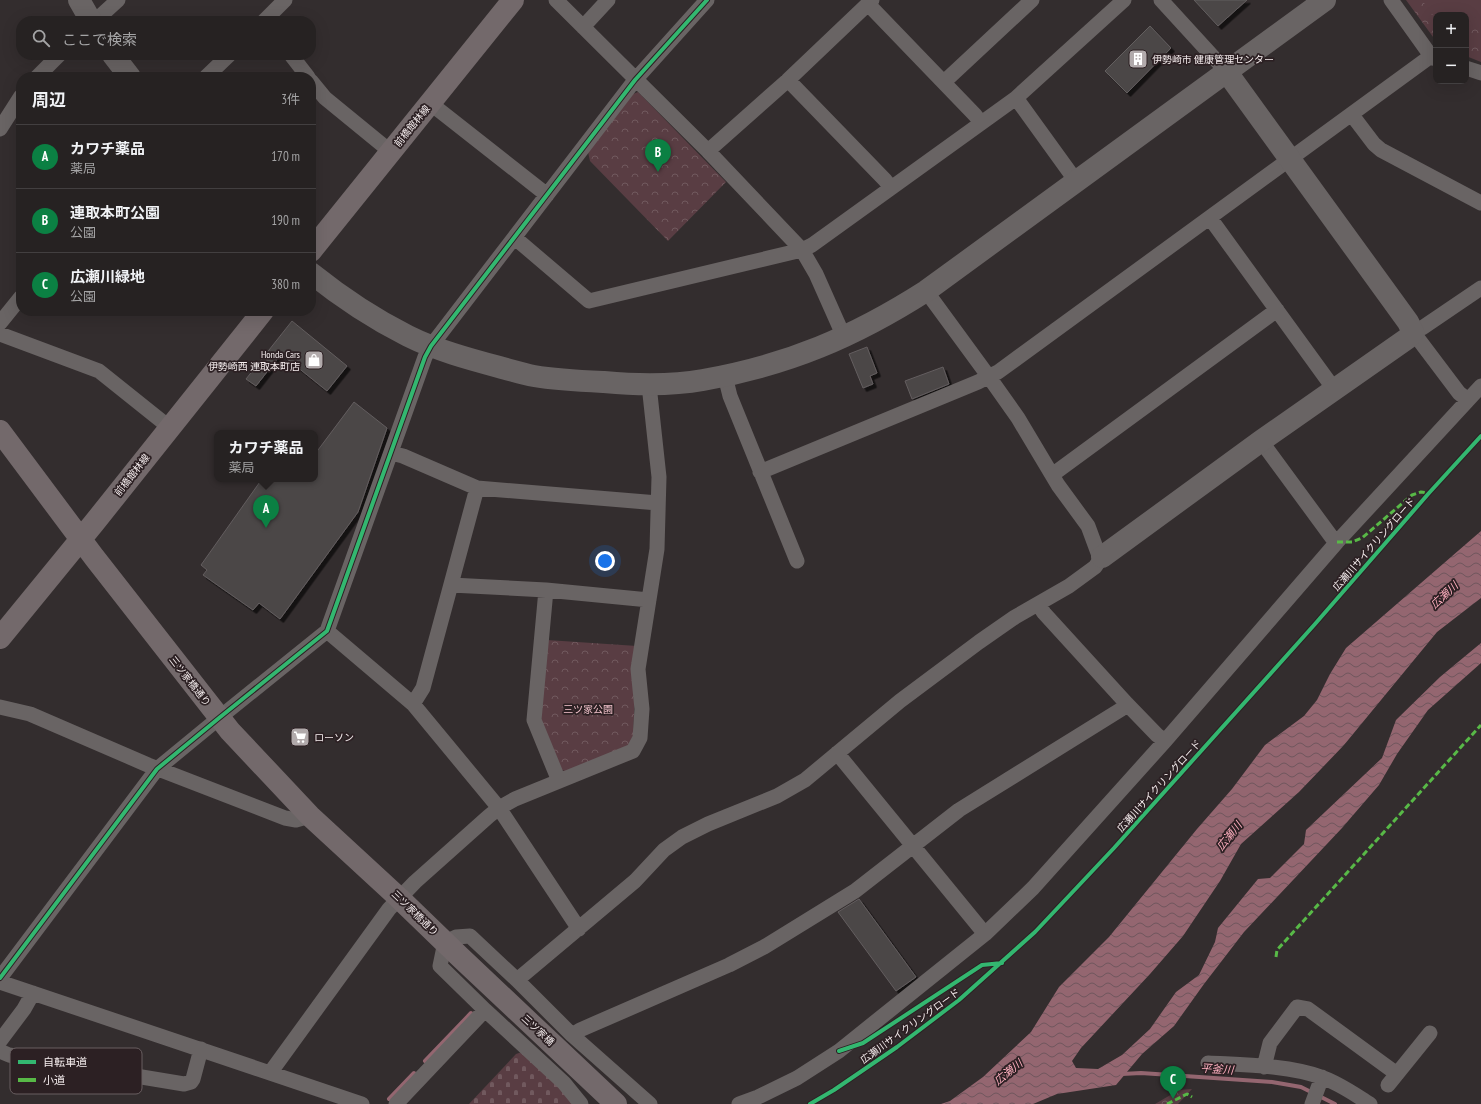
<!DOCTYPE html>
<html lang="ja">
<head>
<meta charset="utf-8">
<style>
  body { margin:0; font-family:"PT Sans Narrow","Noto Sans JP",sans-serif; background:#322f2f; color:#f1f3f6 }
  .controls { position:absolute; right:12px; top:12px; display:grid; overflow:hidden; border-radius:8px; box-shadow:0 4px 16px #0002 }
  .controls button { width:36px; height:36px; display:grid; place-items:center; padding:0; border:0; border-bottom:1px solid #423f40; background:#262222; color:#f1f3f6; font:20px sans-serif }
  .you { position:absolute; left:605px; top:561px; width:14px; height:14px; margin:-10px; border:3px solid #fff; border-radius:50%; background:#1a73e8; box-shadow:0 0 0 6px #1a73e833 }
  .badge { display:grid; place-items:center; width:26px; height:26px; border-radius:50%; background:#0b8043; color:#fff; font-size:13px; font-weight:700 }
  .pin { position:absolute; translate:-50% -33px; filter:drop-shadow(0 1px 2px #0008) }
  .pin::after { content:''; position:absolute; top:21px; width:14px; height:12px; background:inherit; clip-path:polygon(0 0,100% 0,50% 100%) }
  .popup { position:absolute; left:214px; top:430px; width:104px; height:52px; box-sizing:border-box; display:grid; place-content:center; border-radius:8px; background:#262222; filter:drop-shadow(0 1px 3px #0005); font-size:13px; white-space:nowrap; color:#a4a4a5 }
  .popup b { font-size:15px; color:#f1f3f6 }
  .popup::after { content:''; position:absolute; left:50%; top:100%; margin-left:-8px; border:8px solid transparent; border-top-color:#262222 }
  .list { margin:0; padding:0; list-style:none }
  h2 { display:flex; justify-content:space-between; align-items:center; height:52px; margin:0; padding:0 16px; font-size:17px }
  h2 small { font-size:13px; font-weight:400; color:#a4a4a5 }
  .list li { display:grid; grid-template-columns:26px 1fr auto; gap:12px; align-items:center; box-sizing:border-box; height:64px; padding:0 16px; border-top:1px solid #423f40 }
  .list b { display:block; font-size:15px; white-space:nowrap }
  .list p { margin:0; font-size:13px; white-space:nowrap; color:#a4a4a5 }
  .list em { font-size:13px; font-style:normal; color:#a4a4a5 }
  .icon { flex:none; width:22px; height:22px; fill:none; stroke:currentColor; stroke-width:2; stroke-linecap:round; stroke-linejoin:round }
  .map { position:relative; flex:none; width:1481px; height:1104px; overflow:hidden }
  .search { position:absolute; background:#262222; box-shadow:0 4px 16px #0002; left:16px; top:16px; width:300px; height:44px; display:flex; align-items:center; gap:10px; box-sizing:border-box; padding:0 14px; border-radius:16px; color:#a4a4a5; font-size:15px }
  .panel { position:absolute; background:#262222; box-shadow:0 4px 16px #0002; left:16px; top:72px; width:300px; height:244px; border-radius:16px }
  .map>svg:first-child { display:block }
  .cemetery { fill:url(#cemetery-stones) }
  .park { fill:url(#park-crowns) }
  .pitch { fill:#593d43 }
  .water { fill:url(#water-waves) }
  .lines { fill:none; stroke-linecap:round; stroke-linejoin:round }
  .stream { stroke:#946670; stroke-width:4 }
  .building { fill:#4b4647; stroke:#635e5f; filter:url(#shadow) }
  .street { stroke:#696464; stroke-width:15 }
  .secondary { stroke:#696464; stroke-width:22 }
  .primary { stroke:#73696b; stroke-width:22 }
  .quiet { stroke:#58b947; stroke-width:3; stroke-dasharray:6 3; stroke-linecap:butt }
  .cycleway-casing { stroke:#2c2023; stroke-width:6 }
  .cycleway { stroke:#33b770; stroke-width:4 }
  .labels { text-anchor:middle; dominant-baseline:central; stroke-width:3.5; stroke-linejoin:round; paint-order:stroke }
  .poi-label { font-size:10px; fill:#f5edee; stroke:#2c2023; text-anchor:start }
  .street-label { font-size:10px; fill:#f5edee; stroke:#2c2023 }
  .park-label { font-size:10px; fill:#f5c5ce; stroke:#2c2023 }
  .water-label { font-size:11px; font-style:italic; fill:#feafbf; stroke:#2c2023 }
  .key { fill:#2c2023; stroke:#685e60; stroke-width:1 }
  .key-label { font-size:11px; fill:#f5edee }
</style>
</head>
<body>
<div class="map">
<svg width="1481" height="1104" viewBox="0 0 1481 1104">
  <defs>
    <pattern id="cemetery-stones" width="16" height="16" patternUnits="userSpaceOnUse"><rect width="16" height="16" fill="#593d43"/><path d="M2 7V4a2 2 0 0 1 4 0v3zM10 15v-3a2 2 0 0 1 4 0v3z" fill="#71595e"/></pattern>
    <pattern id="park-crowns" width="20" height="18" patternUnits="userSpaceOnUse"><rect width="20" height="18" fill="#593d43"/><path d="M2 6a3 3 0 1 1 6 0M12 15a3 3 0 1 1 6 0" fill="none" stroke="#71595e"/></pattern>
    <pattern id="water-waves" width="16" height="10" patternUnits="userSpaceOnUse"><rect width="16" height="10" fill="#946670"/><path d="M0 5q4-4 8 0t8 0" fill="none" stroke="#6f565c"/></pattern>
    <filter id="shadow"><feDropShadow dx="3.5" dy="3.5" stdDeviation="0" flood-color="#0009"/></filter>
  </defs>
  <rect width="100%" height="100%" fill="#332d2e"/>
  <path class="cemetery" d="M522,1052L563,1091L572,1104H469L516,1054Z"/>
  <path class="park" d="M1406,0H1481V62L1466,56V15H1436V41Z
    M638,92L726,182L668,241L590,161L588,152L633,94Z
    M547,640L637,646L633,738L628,746L567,772L560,769L541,720Z
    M1192,1089L1178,1104H1155L1179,1090Z"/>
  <path class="pitch" d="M1422,0H1481V13L1466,25V15H1436V19Z"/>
  <path class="water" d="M1481,531V598L1437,632L1344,745L1299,792L1241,844L1220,881L1183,936L1150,974L1081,1048L1072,1061L1076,1068L1098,1069L1122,1055L1150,1029L1176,992L1199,975L1215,942L1218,928L1258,879L1270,878L1304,844L1306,830L1382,758L1396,720L1440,677L1481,643V663L1428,710L1397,754L1379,785L1342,828L1244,932L1204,984L1174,1026L1142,1054L1116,1085L1057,1094L1033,1104H941L950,1101L983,1077L1031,1032L1059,987L1109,937L1197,829L1232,789L1265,745L1304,716L1317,700L1330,674L1346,648Z"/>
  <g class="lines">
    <path class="stream" d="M425,1061L471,1013
      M1122,1074L1141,1073L1272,1082L1301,1087L1313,1093
      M1319,1096L1335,1104
      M389,1099L414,1073"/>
  </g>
  <path class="building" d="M1194,0H1247L1218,26Z
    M1150,26L1171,48L1127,93L1105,71Z
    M292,321L347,366L327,391L281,354L256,386L246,379Z
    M867,347L877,373L870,376L873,384L863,388L849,354Z
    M943,367L949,384L912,399L905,381Z
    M354,402L387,428L358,512L280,619L259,603L253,610L203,575L207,570L201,565L262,479H315V454Z
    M859,899L916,977L896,991L838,912Z"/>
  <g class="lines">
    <path class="street" d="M556,0L708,151L802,250L816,274L844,337
      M1161,0L1226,71
      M1391,0L1431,56L1436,59
      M868,4L975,115L981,123
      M95,21L118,0
      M264,21L285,0
      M583,27L608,0
      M291,55L308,77
      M1466,68L1481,73
      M37,77L59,55
      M206,77L229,55
      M788,80L885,180L891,188
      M311,81L325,98L391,152
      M944,82L1032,0
      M1016,98L1076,181
      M430,103L547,195
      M1352,115L1374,144L1381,150L1481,203
      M0,129L21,96
      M708,151L788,80L872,0
      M1210,218L1334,389
      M515,238L589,301L802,250L812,245L1016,98L1124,0
      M0,323L21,297
      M0,334L99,371L169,427
      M725,376L730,396L797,561
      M1468,400L1459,393L1413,332L1422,328L1481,288
      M1261,441L1333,539L1337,542
      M391,453L403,456L477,488L658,503
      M760,472L978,382L998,372L1431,56
      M1052,475L1277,310
      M451,585L546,590L649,600
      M546,590L534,720L559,781
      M1038,604L1044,613L1127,704L1157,735L1165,741
      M327,631L413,704L499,808L579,929
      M413,704L423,688L477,488
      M0,707L30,714L148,765L285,818L296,820L310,816
      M837,753L985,934
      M0,978L157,769L219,718L327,631L425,357L431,346L635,80L707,0
      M517,980L635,881L664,850L682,837L708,824L777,796L805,780L900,701L979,642L1015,617L1069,586L1095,567L1102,557L1098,553L1088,526L1058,485L1018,418L989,377L926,291
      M0,982L362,1104
      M572,1035L580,1030L729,965L764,947L855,891L959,810L1120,710L1127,704
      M0,1041L24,1009L33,993
      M0,1051L9,1055L184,1084L191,1082L193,1079L201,1049
      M1208,1063C1244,1065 1288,1065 1321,1077C1339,1083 1354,1094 1370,1104
      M1264,1067L1270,1043L1297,1007L1308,1009L1397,1074
      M270,1073L389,909L415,882L489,816L499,808L515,799L633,751L640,738L642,709L638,669L657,549L659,477L649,385
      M1388,1085L1430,1033
      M396,1104L485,1010
      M581,1104L564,1083L485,1010L440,966L445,942L456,937L470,936L517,980L572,1035L650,1104
      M739,1104L758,1097L797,1078L839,1051L985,934L1033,888L1165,741L1337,542L1481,386
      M1312,1104L1322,1077"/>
    <path class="secondary" d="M79,0L91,21
      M113,55L130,77
      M311,273C341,297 374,319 408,336C436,350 469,359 499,367C511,370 523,374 534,376C557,380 581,381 604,382C637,385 670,386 703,380C788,365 854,337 926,291L1325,0
      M1102,557L1261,441L1408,338L1413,332L1408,322L1226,71"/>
    <path class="primary" d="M311,251L513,0
      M0,431L94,557L230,731L310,816L399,898L459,956L616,1104
      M0,638L94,523L263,311"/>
    <path class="quiet" d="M1337,542H1352L1362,538L1412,495L1421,492L1429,493
      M1276,957L1277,950L1481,725
      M1167,1104L1187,1094L1192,1097"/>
    <g class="cycleway-casing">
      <path id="cycleway" d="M0,978L157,769L219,718L327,631L425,357L431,346L635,80L707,0
        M839,1051L863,1043L982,965L1002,963
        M810,1104L834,1090L897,1047L959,1000L1035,932L1114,848L1315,624L1429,493L1481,436"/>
    </g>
    <use href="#cycleway" class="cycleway"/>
  </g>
  <defs>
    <g id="building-square" transform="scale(1)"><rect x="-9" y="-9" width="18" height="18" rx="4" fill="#b1aaab" stroke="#2c2023"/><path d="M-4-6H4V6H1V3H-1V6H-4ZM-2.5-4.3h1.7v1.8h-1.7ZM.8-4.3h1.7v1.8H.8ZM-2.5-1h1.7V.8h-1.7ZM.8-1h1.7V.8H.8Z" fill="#fff"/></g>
    <g id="shop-square" transform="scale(1)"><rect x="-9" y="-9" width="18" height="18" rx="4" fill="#b1aaab" stroke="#2c2023"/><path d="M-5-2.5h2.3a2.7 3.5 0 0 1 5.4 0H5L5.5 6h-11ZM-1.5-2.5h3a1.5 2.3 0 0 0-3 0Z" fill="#fff"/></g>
    <g id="supermarket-square" transform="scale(1)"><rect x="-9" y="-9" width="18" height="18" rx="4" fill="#b1aaab" stroke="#2c2023"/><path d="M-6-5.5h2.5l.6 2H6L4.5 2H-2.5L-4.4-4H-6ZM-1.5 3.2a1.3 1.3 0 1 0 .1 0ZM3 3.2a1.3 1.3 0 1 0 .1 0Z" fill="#fff"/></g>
  </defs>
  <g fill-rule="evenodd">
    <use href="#building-square" x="1138" y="59"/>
    <use href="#shop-square" x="314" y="360"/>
    <use href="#supermarket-square" x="300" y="737"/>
  </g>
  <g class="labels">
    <g class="poi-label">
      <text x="1152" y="59">伊勢崎市 健康管理センター</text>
      <text x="300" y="354" text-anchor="end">Honda Cars<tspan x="300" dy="12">伊勢崎西 連取本町店</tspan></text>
      <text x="314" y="737">ローソン</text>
    </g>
    <g class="street-label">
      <text transform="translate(412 126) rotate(-51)">前橋館林線</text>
      <text transform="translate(132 475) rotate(-52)">前橋館林線</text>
      <text transform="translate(1374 544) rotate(-49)">広瀬川サイクリングロード</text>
      <text transform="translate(190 681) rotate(52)">三ツ家橋通り</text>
      <text transform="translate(1159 786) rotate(-48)">広瀬川サイクリングロード</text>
      <text transform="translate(415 913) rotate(44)">三ツ家橋通り</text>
      <text transform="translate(910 1026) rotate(-36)">広瀬川サイクリングロード</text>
      <text transform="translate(538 1030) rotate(43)">三ツ家橋</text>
    </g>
    <g class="park-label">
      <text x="588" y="709">三ツ家公園</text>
    </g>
    <g class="water-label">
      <text transform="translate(1444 595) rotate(-43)">広瀬川</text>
      <text transform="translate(1229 836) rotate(-51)">広瀬川</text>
      <text transform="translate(1217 1069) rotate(4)">平釜川</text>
      <text transform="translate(1008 1072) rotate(-39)">広瀬川</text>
    </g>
  </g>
  <rect x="10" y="1048" width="132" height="46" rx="6" class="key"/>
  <rect x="18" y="1060" width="18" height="4" fill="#33b770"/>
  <rect x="18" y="1078" width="18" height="4" fill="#58b947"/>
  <g class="key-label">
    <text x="43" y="1066">自転車道</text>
    <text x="43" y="1084">小道</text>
  </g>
</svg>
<div class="controls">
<button>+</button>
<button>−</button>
</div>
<div class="you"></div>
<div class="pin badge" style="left:266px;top:528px">A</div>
<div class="popup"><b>カワチ薬品</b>薬局</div>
<div class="pin badge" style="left:658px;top:172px">B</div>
<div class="pin badge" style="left:1173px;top:1099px">C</div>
<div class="search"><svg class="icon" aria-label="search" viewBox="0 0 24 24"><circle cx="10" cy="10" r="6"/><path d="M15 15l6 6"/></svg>ここで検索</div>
<section class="panel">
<h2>周辺<small>3件</small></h2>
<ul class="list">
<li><span class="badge">A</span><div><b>カワチ薬品</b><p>薬局</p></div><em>170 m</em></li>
<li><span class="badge">B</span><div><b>連取本町公園</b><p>公園</p></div><em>190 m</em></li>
<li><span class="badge">C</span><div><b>広瀬川緑地</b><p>公園</p></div><em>380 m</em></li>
</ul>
</section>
</div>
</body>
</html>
